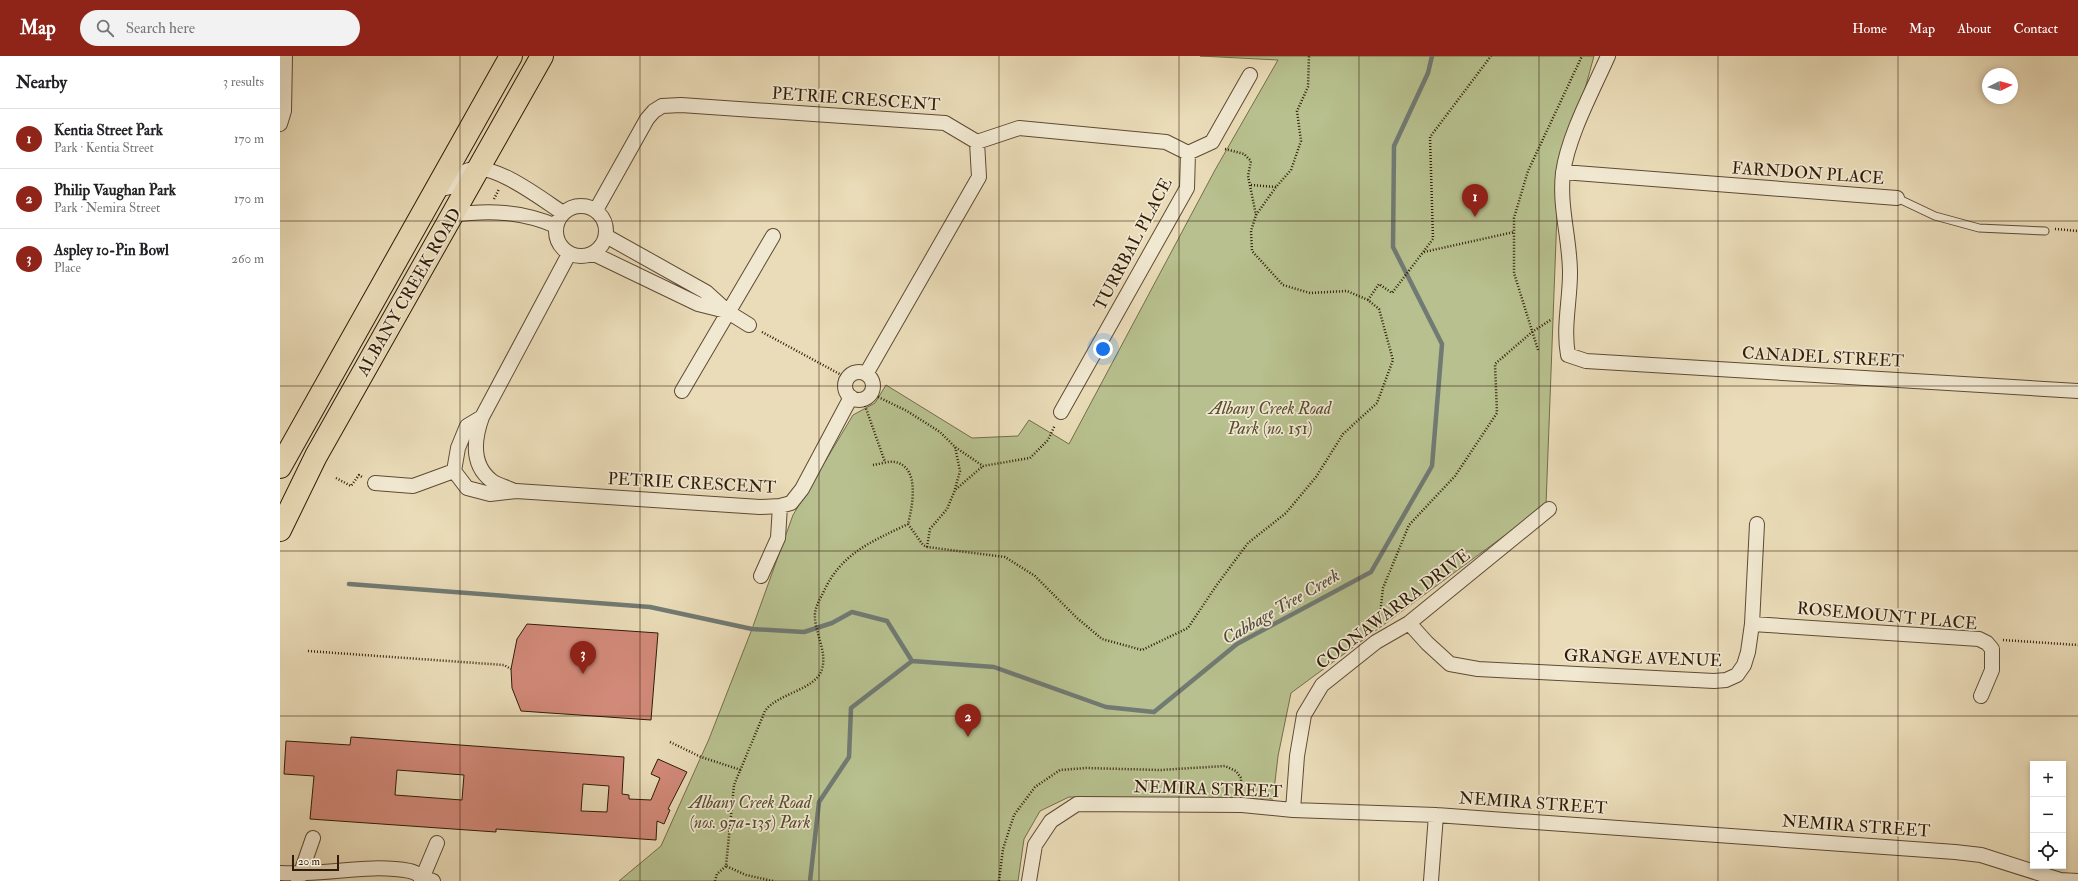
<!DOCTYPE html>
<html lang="en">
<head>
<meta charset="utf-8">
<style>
  body { margin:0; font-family:"IM FELL Double Pica",serif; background:#f2f2f2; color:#202124 }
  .controls { position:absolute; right:12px; bottom:12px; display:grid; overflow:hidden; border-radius:0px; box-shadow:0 2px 6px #0003 }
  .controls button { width:36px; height:36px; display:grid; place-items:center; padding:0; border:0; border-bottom:1px solid #e0e0e0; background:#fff; color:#202124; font:20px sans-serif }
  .compass { position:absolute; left:1702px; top:12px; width:36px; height:36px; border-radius:50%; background:#fff; box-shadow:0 2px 6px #0003; rotate:85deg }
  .scale { position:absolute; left:12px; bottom:10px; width:47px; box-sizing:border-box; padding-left:4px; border:2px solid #2f1b08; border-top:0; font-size:11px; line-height:14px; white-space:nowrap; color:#2f1b08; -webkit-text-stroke:3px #f1e8d1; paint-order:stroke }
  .you { position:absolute; left:823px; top:293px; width:14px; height:14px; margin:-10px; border:3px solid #fff; border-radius:50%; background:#1a73e8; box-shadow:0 0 0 6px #1a73e833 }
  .badge { display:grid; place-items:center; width:26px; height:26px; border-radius:50%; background:#8f2418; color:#fff; font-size:13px; font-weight:700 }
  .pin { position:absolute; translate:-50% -33px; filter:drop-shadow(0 1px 2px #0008) }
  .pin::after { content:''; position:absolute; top:21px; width:14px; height:12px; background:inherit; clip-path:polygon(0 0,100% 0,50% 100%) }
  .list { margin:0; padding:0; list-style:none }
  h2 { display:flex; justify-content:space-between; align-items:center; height:52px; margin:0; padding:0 16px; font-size:17px }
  h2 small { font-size:13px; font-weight:400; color:#757577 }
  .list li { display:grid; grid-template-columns:26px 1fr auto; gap:12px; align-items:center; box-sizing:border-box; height:60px; padding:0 16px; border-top:1px solid #e0e0e0 }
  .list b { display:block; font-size:15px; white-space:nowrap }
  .list p { margin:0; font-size:13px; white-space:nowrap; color:#757577 }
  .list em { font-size:13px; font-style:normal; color:#757577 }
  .icon { flex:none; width:22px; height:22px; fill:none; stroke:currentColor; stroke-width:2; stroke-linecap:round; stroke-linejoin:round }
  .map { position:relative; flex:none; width:1798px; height:825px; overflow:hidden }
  header { display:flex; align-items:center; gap:24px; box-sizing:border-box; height:56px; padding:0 20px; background:#8f2418; color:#fff }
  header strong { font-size:19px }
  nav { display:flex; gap:22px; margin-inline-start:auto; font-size:14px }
  .search { width:280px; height:36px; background:#f2f2f2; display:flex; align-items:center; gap:10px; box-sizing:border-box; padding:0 14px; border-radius:22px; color:#757577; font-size:15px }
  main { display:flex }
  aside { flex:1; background:#fff }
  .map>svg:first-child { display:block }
  .green { fill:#b7c08e; stroke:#736e4b }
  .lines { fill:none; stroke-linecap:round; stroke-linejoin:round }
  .stream { stroke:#717a73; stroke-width:4.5 }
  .building { fill:#d38a7a; stroke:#2f1b08; fill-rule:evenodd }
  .lane-casing { stroke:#5e4b34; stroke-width:9 }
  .street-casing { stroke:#5e4b34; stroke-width:16 }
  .primary-casing { stroke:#2f1b08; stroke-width:24 }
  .path { stroke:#2f1b08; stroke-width:2.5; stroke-dasharray:1 2; stroke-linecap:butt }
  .lane { stroke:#f1e8d1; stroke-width:7 }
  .street { stroke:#f1e8d1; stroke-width:14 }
  .primary { stroke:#eadcb8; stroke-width:22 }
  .grid { fill:none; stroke:#2f1b08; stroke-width:1; stroke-opacity:0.55 }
  .labels { text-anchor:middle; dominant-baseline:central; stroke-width:3.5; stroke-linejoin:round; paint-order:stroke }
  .street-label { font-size:17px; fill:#2f1b08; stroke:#f1e8d1 }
  .park-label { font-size:17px; font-style:italic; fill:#584d30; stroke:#f1e8d1 }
  .water-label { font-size:18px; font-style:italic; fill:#504a3d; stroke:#f1e8d1 }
</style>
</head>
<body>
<header>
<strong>Map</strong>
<div class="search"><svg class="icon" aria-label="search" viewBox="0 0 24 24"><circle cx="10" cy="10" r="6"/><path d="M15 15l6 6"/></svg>Search here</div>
<nav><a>Home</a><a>Map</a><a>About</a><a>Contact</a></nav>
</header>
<main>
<aside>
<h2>Nearby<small>3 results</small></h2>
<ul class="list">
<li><span class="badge">1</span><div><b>Kentia Street Park</b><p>Park · Kentia Street</p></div><em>170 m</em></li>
<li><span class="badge">2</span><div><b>Philip Vaughan Park</b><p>Park · Nemira Street</p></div><em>170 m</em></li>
<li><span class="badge">3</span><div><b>Aspley 10-Pin Bowl</b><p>Place</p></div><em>260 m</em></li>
</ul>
</aside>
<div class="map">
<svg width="1798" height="825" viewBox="0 0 1798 825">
  <rect width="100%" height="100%" fill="#eadcb8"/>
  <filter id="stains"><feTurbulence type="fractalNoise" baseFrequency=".005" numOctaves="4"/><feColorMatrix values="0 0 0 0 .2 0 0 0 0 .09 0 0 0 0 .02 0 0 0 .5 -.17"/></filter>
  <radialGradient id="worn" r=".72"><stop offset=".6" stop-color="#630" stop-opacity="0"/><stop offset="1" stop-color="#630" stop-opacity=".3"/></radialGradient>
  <path class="green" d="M920,0H1314L1278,131L1266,449L1011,637L998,700L993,743L789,741L760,755L744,783L738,825H339L381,790L429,683L472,573L513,459L573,359L595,347L606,329L692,382L738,380L749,364L789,388L935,114L998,4Z"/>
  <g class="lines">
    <path class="stream" d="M69,528L370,551L472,573L524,576L552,567L572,556L607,565L632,605
      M530,825L539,746L569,701L571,652L632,605L714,611L826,651L874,656L957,588L1091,516L1152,410L1162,288L1113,191L1114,90L1148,17L1152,0"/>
  </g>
  <path class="building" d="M247,568L378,577L371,664L241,655L232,632L231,613L237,583Z
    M71,681L344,701L342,738L349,739V743L371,744L380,722L371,718L378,703L407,716L388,753L390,754L384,768L377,765L376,784L216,773V776L30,763L34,720L4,718L6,685L70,689ZM117,714L184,719L182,744L115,739ZM303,728L329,730L327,756L301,755Z"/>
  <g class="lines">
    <g class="lane-casing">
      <path id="lane" d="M1617,142L1655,160L1699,172L1765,175"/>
    </g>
    <g class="street-casing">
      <path id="street" d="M1328,0C1313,34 1288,80 1283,117C1279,151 1290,183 1290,217C1290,245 1283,271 1288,299L1306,305L1798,335
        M0,68L4,55L5,0
        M697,86L739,72L886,86L908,97L907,132L781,356
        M908,97L932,86L970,19
        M1283,116L1617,142
        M156,134L171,131C176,124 180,117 189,114C213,105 263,144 283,157
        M276 175a25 25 0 1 1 50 0a25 25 0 1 1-50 0Z
        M316,154L367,63L374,55L382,50L401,49L665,67L697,86L699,121L586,318
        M172,159C209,154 241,155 276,170
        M326,180L426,236L448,256L469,269
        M314,198L418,248L446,255
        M565 330a14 14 0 1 1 28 0a14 14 0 1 1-28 0Z
        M402,335L493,180
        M202,361L187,370L178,392L174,415L187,432L210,438L236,435L480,451L500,450L511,447L522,433L571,341
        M95,427L133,430L174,415
        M232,434C226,431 217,429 212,425C191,409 194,383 202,361L289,198
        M481,520L498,482L500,450
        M1129,567L1147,587L1170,608L1198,613L1434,625L1446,624L1457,619L1464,609L1468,596L1472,568L1477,468
        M1472,568L1699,583L1707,587L1712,593V614L1701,640
        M1013,754L1017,700L1024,659L1042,629L1096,586L1129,567L1269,453
        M0,817C43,820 87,807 130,815C138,817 145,823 153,825
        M18,825L33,782
        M141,825L157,787
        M749,825L755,789L771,765L797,748L962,749L1013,754L1156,759L1675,796L1701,799L1780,824L1798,825
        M1151,825L1156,759"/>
    </g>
    <g class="primary-casing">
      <path id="primary" d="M0,411L231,0
        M0,474L36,400L262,0"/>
    </g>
    <path class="path" d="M945,93L964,98L971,105L968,120L976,159
      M971,129L996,131
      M214,143L219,133
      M1775,173L1798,175
      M1144,196L1234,176
      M1088,244L1099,228L1112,237L1153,183L1150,81L1211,0
      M482,276L567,322
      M1258,294L1234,217V162L1248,115L1302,0
      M590,337L627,355L660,376L675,391L703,410L750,402L768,384L775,369
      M584,347L605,406
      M593,409C600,408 608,405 615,406C641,411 632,452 628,468
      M56,422L71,430L79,419L82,421
      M675,433L680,415L675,391
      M628,468L643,489L647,491L725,501L755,520L797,562L822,583L862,594L908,572L936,530L968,487L1006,457L1036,421L1063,378L1097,347L1113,304L1099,253L1088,244L1067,235L1030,237L1003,229L972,195L971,175L976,159L996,131L1011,114L1021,85L1017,55L1028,31L1029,0
      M647,491L650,473L667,453L675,434L703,410
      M1099,568L1103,532L1129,469L1175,420L1217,357L1215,308L1252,276L1272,263
      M1723,584L1798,589
      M28,595L224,609L231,613
      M390,686L421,701L461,714
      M435,825L437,818L446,810
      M493,825L466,819L446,810L454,729L485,655C498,637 536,634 542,613C547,596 536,579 535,562C534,553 539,545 543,537C561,497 591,486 628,468
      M719,825L723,793L734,759L755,731L780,714L806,712L880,714L945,710L956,715L961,722V734"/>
    <use href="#lane" class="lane"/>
    <use href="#street" class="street"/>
    <use href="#primary" class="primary"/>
  </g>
  <path class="grid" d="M180,0V825M360,0V825M539,0V825M719,0V825M899,0V825M1079,0V825M1259,0V825M1438,0V825M1618,0V825M0,165H1798M0,330H1798M0,495H1798M0,660H1798"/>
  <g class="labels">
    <g class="street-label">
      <text transform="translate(576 43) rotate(4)">PETRIE CRESCENT</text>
      <text transform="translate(1528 117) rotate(4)">FARNDON PLACE</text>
      <text transform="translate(853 188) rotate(-62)">TURRBAL PLACE</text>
      <text transform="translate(129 236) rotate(-60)">ALBANY CREEK ROAD</text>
      <text transform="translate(1543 301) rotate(3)">CANADEL STREET</text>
      <text transform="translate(412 427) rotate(3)">PETRIE CRESCENT</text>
      <text transform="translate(1113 553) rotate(-37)">COONAWARRA DRIVE</text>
      <text transform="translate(1607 560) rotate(5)">ROSEMOUNT PLACE</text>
      <text transform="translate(1363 602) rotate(2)">GRANGE AVENUE</text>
      <text transform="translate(928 733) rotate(2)">NEMIRA STREET</text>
      <text transform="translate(1253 747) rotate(4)">NEMIRA STREET</text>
      <text transform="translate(1576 770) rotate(4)">NEMIRA STREET</text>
    </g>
    <g class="park-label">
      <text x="990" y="352">Albany Creek Road<tspan x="990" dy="20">Park (no. 151)</tspan></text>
      <text x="470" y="746">Albany Creek Road<tspan x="470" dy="20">(nos. 97a-135) Park</tspan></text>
    </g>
    <g class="water-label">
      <text transform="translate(1001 551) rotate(-30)">Cabbage Tree Creek</text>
    </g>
  </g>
  <rect width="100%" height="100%" filter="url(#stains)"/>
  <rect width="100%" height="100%" fill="url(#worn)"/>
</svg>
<div class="controls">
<button>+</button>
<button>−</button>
<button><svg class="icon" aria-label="locate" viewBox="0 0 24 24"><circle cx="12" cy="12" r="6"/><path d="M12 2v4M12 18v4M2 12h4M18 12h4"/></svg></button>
</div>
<svg class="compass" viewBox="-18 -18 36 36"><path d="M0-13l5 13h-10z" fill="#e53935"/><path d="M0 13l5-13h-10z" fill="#757577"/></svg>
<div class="scale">20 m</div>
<div class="you"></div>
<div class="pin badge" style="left:1195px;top:161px">1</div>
<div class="pin badge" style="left:688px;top:681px">2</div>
<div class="pin badge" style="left:303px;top:618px">3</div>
</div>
</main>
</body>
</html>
